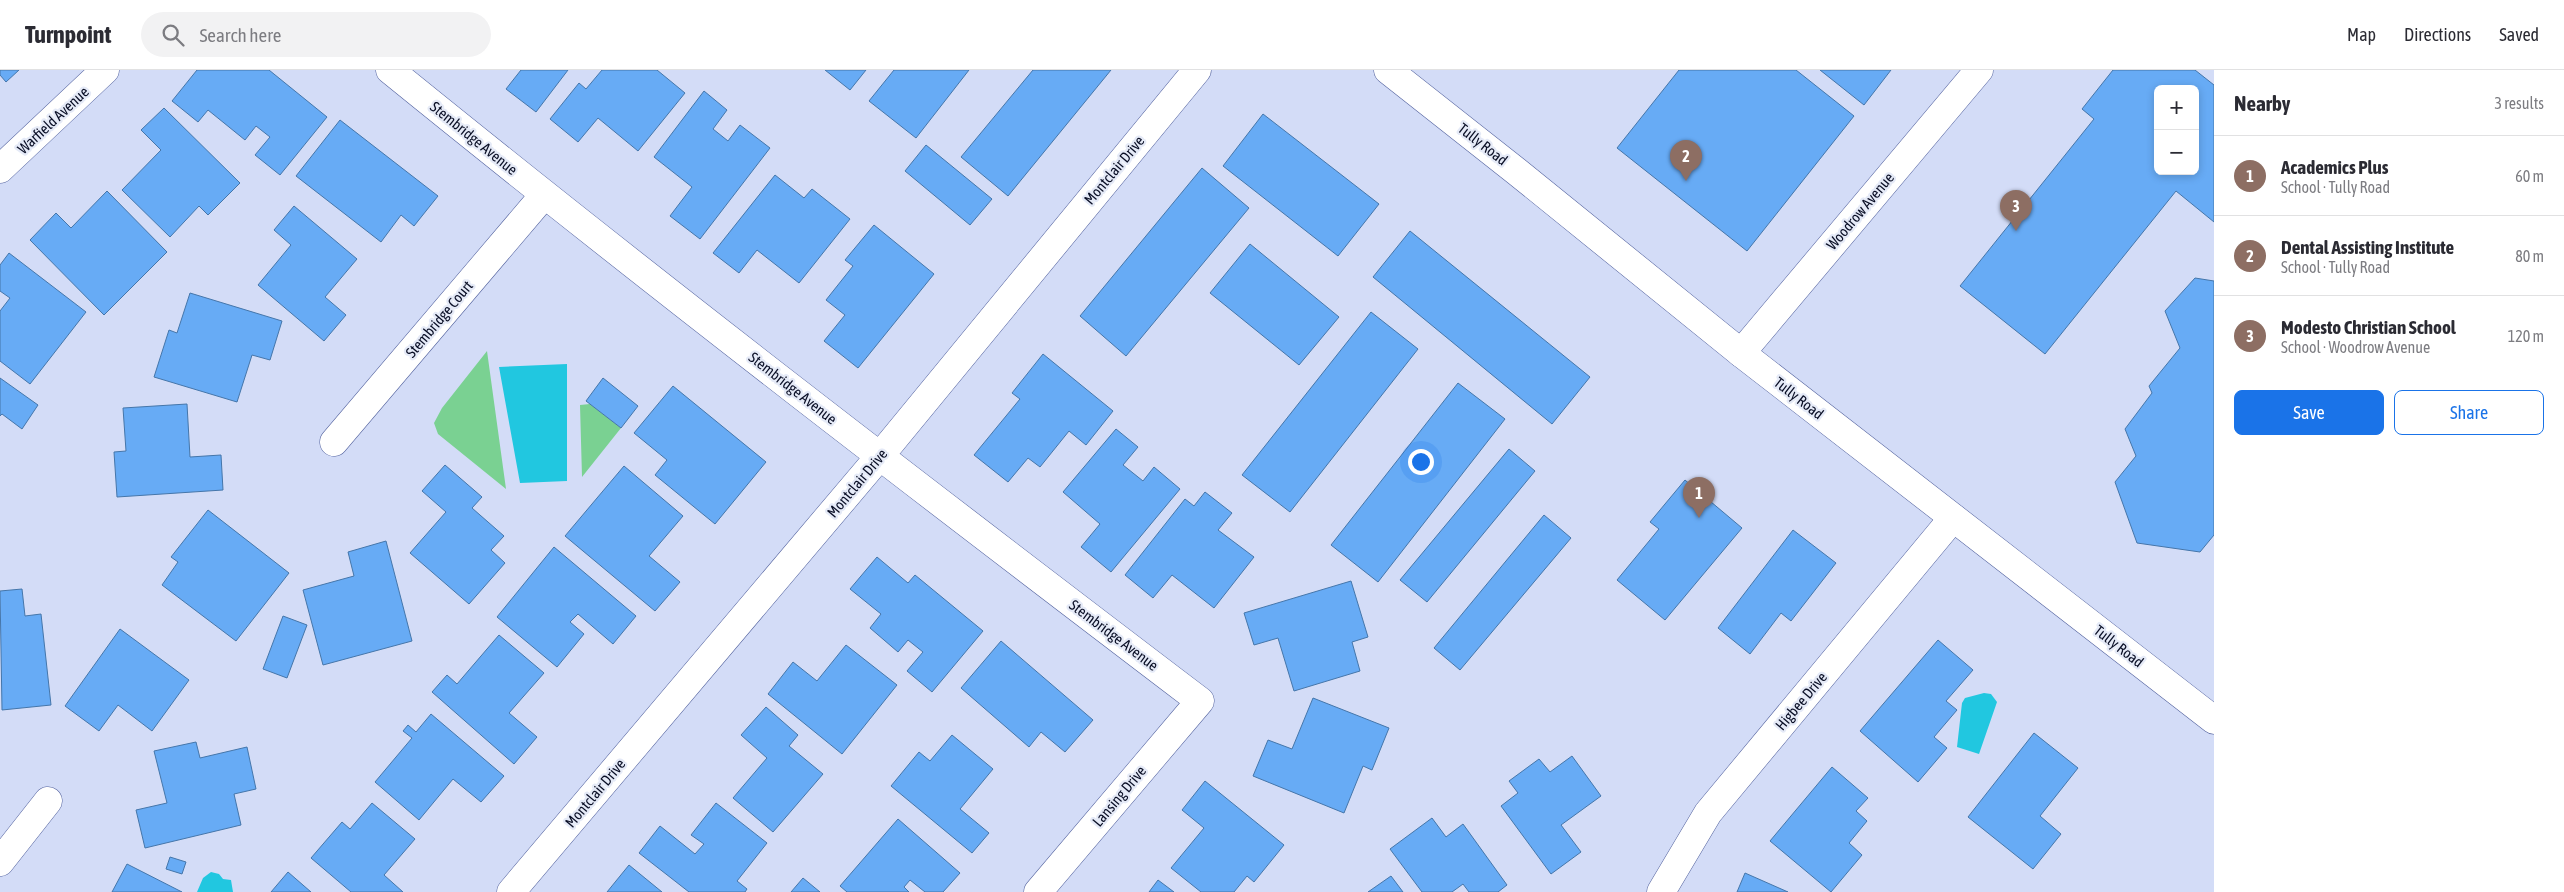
<!DOCTYPE html>
<html lang="en">
<head>
<meta charset="utf-8">
<style>
  body { margin:0; font-family:"Asap Condensed",sans-serif; background:#f2f2f3; color:#2b2b33 }
  .controls { position:absolute; right:15px; top:15px; display:grid; overflow:hidden; border-radius:8px; box-shadow:0 2px 8px #0003 }
  .controls button { width:45px; height:45px; display:grid; place-items:center; padding:0; border:0; border-bottom:1px solid #e1e1e2; background:#fff; color:#2b2b33; font:25px sans-serif }
  .you { position:absolute; left:1420px; top:391px; width:18px; height:18px; margin:-12px; border:4px solid #fff; border-radius:50%; background:#1a73e8; box-shadow:0 0 0 8px #1a73e833 }
  .badge { display:grid; place-items:center; width:32px; height:32px; border-radius:50%; background:#1a73e8; color:#fff; font-size:16px; font-weight:700 }
  .pin { position:absolute; translate:-50% -41px; filter:drop-shadow(0 1px 2px #0008) }
  .pin::after { content:''; position:absolute; top:26px; width:18px; height:15px; background:inherit; clip-path:polygon(0 0,100% 0,50% 100%) }
  .list { margin:0; padding:0; list-style:none }
  h2 { display:flex; justify-content:space-between; align-items:center; height:65px; margin:0; padding:0 20px; font-size:21px }
  h2 small { font-size:16px; font-weight:400; color:#7c7c81 }
  .list li { display:grid; grid-template-columns:32px 1fr auto; gap:15px; align-items:center; box-sizing:border-box; height:80px; padding:0 20px; border-top:1px solid #e1e1e2 }
  .list b { display:block; font-size:19px; white-space:nowrap }
  .list p { margin:0; font-size:16px; white-space:nowrap; color:#7c7c81 }
  .list em { font-size:16px; font-style:normal; color:#7c7c81 }
  .actions { display:flex; gap:10px; padding:15px 20px }
  .actions a { flex:1; padding:11px 0; border:1px solid #1a73e8; border-radius:8px; text-align:center; font-size:18px; color:#1a73e8 }
  .actions .main { background:#1a73e8; color:#fff }
  .icon { flex:none; width:28px; height:28px; fill:none; stroke:currentColor; stroke-width:2; stroke-linecap:round; stroke-linejoin:round }
  .map { position:relative; flex:none; width:2214px; height:822px; overflow:hidden }
  header { display:flex; align-items:center; gap:30px; box-sizing:border-box; height:70px; padding:0 25px; background:#fff; border-bottom:1px solid #e1e1e2 }
  header strong { font-size:24px }
  nav { display:flex; gap:28px; margin-inline-start:auto; font-size:18px }
  .search { width:350px; height:45px; background:#f2f2f3; display:flex; align-items:center; gap:12px; box-sizing:border-box; padding:0 18px; border-radius:28px; color:#7c7c81; font-size:19px }
  main { display:flex }
  aside { flex:1; background:#fff }
  .map>svg:first-child { display:block }
  .green { fill:#7ad192 }
  .water { fill:#21c7e0 }
  .building { fill:#67abf5; stroke:#4576aa; fill-rule:evenodd }
  .lines { fill:none; stroke-linecap:round; stroke-linejoin:round }
  .minor-casing { stroke:#53629e; stroke-width:29 }
  .major-casing { stroke:#53629e; stroke-width:29 }
  .minor { stroke:#fff; stroke-width:28 }
  .major { stroke:#fff; stroke-width:28 }
  .labels { text-anchor:middle; dominant-baseline:central; stroke-width:4.5; stroke-linejoin:round; paint-order:stroke }
  .street-label { font-size:15px; fill:#090e25; stroke:#e5eaf7 }
</style>
</head>
<body>
<header>
<strong>Turnpoint</strong>
<div class="search"><svg class="icon" aria-label="search" viewBox="0 0 24 24"><circle cx="10" cy="10" r="6"/><path d="M15 15l6 6"/></svg>Search here</div>
<nav><a>Map</a><a>Directions</a><a>Saved</a></nav>
</header>
<main>
<div class="map">
<svg width="2214" height="822" viewBox="0 0 2214 822">
  <rect width="100%" height="100%" fill="#d3dcf7"/>
  <path class="green" d="M487,281L506,419L438,364L434,353L442,338Z
    M590,334L621,358L582,407L580,335Z"/>
  <path class="water" d="M567,294V411L520,413L499,297Z
    M1984,623L1991,624L1997,632L1979,684L1957,677L1962,633L1965,628Z
    M211,802L219,804L223,809L231,810L233,822H197L203,808Z"/>
  <path class="building" d="M0,0H19L6,12L0,5Z
    M197,0H269L327,47L280,105L255,85L270,67L256,56L245,70L208,40L198,52L172,31Z
    M521,0H568L536,42L506,19Z
    M602,0H657L685,23L638,81L598,48L578,72L550,49L579,13L586,19Z
    M825,0H866L850,20Z
    M894,0H969L916,68L869,31Z
    M1033,0H1111L1008,126L961,87Z
    M1679,0H1796L1854,46L1747,181L1617,78Z
    M1820,0H1891L1864,35Z
    M2113,0H2195L2214,15V152L2176,121L2045,284L1960,216L2094,49L2082,39ZM2158,19H2195V101H2158Z
    M704,21L727,40L713,59L728,71L740,55L770,78L700,169L670,146L692,117L654,87Z
    M164,38L240,113L208,145L199,136L170,167L122,120L161,80L141,60Z
    M1263,44L1379,134L1338,186L1223,96Z
    M340,50L438,126L414,156L401,145L381,172L296,106Z
    M926,75L992,129L970,155L905,101Z
    M1202,98L1249,138L1126,286L1080,246Z
    M775,105L804,128L812,119L850,149L799,213L757,180L739,203L713,183Z
    M107,121L167,182L104,245L30,170L56,143L71,158Z
    M294,136L357,189L325,227L346,245L324,271L258,215L291,175L274,160Z
    M874,155L934,204L858,298L824,271L845,245L826,230L853,196L845,190Z
    M1410,161L1590,307L1552,354L1373,207Z
    M1250,174L1339,247L1299,295L1210,223Z
    M9,183L86,242L30,314L0,291V241L10,228L0,221V195Z
    M2195,208L2214,211V465L2200,482L2137,473L2115,412L2136,386L2125,359L2152,323L2149,316L2180,278L2165,241Z
    M190,223L282,251L270,290L252,285L237,332L154,307L169,260L177,263Z
    M1371,242L1418,279L1290,442L1242,405Z
    M1043,284L1113,341L1086,375L1069,361L1040,397L1028,388L1008,412L974,385L1020,329L1012,323Z
    M0,308L38,335L22,359L2,344L0,346Z
    M603,308L638,336L621,358L586,331Z
    M1458,313L1505,349L1378,512L1331,475Z
    M673,316L766,392L715,454L655,405L667,390L634,363Z
    M187,334L190,387L221,385L223,420L117,427L114,382L126,381L123,338Z
    M1116,359L1138,377L1123,395L1143,411L1154,397L1180,419L1111,502L1081,477L1100,454L1063,422Z
    M1509,379L1535,401L1427,532L1400,510Z
    M445,395L482,427L472,438L504,466L491,480L505,493L469,534L410,483L446,442L422,421Z
    M624,396L683,446L649,486L680,512L655,541L565,466Z
    M1685,410L1742,458L1665,550L1617,510L1659,459L1650,452Z
    M1205,422L1232,443L1218,460L1254,487L1214,538L1172,505L1153,528L1125,505L1185,429L1194,436Z
    M208,440L289,503L236,571L162,515L178,492L171,487Z
    M1544,445L1571,468L1460,600L1434,578Z
    M1793,460L1836,493L1791,551L1781,543L1750,584L1718,558Z
    M386,471L412,571L323,595L303,520L354,506L348,482Z
    M554,477L636,546L613,574L578,544L570,552L584,564L557,597L497,547Z
    M877,487L908,513L915,505L983,561L932,622L907,601L923,582L908,570L898,582L870,558L881,544L850,519Z
    M1351,511L1368,567L1352,572L1360,601L1294,621L1278,568L1254,575L1244,543Z
    M22,519L25,546L41,544L51,635L2,640L0,521Z
    M283,546L307,555L287,608L263,599Z
    M120,559L189,610L152,661L118,635L99,661L65,636Z
    M499,565L544,603L509,643L537,667L514,694L432,622L447,605L457,614Z
    M1938,570L1973,600L1946,631L1957,640L1934,667L1947,678L1918,712L1860,661Z
    M1001,571L1093,650L1065,682L1041,662L1029,677L961,618Z
    M846,575L897,615L842,684L768,624L793,592L817,611Z
    M1313,628L1389,658L1372,700L1363,696L1344,743L1253,706L1268,670L1292,679Z
    M766,637L798,665L789,676L823,704L773,762L733,728L767,688L741,665Z
    M431,644L504,706L481,732L453,709L419,750L375,712L412,668L403,661L408,655L416,662Z
    M2034,663L2078,698L2040,746L2061,764L2033,799L1968,747Z
    M952,665L993,699L960,739L989,763L972,783L891,716L919,682L930,691Z
    M196,672L200,688L247,677L256,719L234,724L241,755L145,778L136,740L167,733L154,681Z
    M1572,686L1601,726L1561,755L1581,782L1551,804L1501,736L1518,723L1509,711L1539,689L1550,702Z
    M1832,697L1868,728L1856,741L1867,751L1849,773L1862,785L1831,822L1770,771Z
    M1205,711L1284,775L1254,812L1247,806L1234,822H1201L1171,798L1204,758L1182,740Z
    M372,733L415,769L384,805L403,822H351L311,788L342,752L350,759Z
    M716,733L767,773L737,811L747,819L745,822H689L639,783L660,756L695,784L704,774L691,765Z
    M1432,748L1446,767L1463,754L1507,815L1498,822H1469L1463,814L1452,822H1422L1390,779Z
    M898,749L960,803L943,822H925L910,810L904,817L909,822H847L840,816Z
    M170,787L186,792L182,804L166,799Z
    M127,794L182,822H112Z
    M629,795L662,822H607Z
    M288,802L311,822H271Z
    M1745,803L1788,822H1737Z
    M1391,806L1403,822H1368Z
    M803,808L820,822H791Z
    M1158,810L1174,822H1149Z"/>
  <g class="lines">
    <g class="minor-casing">
      <path id="minor" d="M390,0C656,216 928,424 1200,631L1038,822
        M0,99L105,0
        M1741,283L1979,0
        M334,372L544,125
        M0,792L48,731
        M511,822L879,387L1197,0
        M1661,822L1708,743L1953,448"/>
    </g>
    <g class="major-casing">
      <path id="major" d="M1388,0L1516,101L1741,283L2214,650"/>
    </g>
    <use href="#minor" class="minor"/>
    <use href="#major" class="major"/>
  </g>
  <g class="labels">
    <g class="street-label">
      <text transform="translate(53 50) rotate(-43)">Warfield Avenue</text>
      <text transform="translate(474 68) rotate(39)">Stembridge Avenue</text>
      <text transform="translate(1483 74) rotate(38)">Tully Road</text>
      <text transform="translate(1114 100) rotate(-50)">Montclair Drive</text>
      <text transform="translate(1860 141) rotate(-50)">Woodrow Avenue</text>
      <text transform="translate(439 249) rotate(-50)">Stembridge Court</text>
      <text transform="translate(793 318) rotate(38)">Stembridge Avenue</text>
      <text transform="translate(1799 328) rotate(38)">Tully Road</text>
      <text transform="translate(857 413) rotate(-50)">Montclair Drive</text>
      <text transform="translate(1114 565) rotate(37)">Stembridge Avenue</text>
      <text transform="translate(2119 576) rotate(38)">Tully Road</text>
      <text transform="translate(1801 631) rotate(-50)">Higbee Drive</text>
      <text transform="translate(595 723) rotate(-50)">Montclair Drive</text>
      <text transform="translate(1119 726) rotate(-50)">Lansing Drive</text>
    </g>
  </g>
</svg>
<div class="controls">
<button>+</button>
<button>−</button>
</div>
<div class="you"></div>
<div class="pin badge" style="left:1699px;top:448px;background:#8d6e63">1</div>
<div class="pin badge" style="left:1686px;top:111px;background:#8d6e63">2</div>
<div class="pin badge" style="left:2016px;top:161px;background:#8d6e63">3</div>
</div>
<aside>
<h2>Nearby<small>3 results</small></h2>
<ul class="list">
<li><span class="badge" style="background:#8d6e63">1</span><div><b>Academics Plus</b><p>School · Tully Road</p></div><em>60 m</em></li>
<li><span class="badge" style="background:#8d6e63">2</span><div><b>Dental Assisting Institute</b><p>School · Tully Road</p></div><em>80 m</em></li>
<li><span class="badge" style="background:#8d6e63">3</span><div><b>Modesto Christian School</b><p>School · Woodrow Avenue</p></div><em>120 m</em></li>
</ul>
<div class="actions"><a class="main">Save</a><a>Share</a></div>
</aside>
</main>
</body>
</html>
